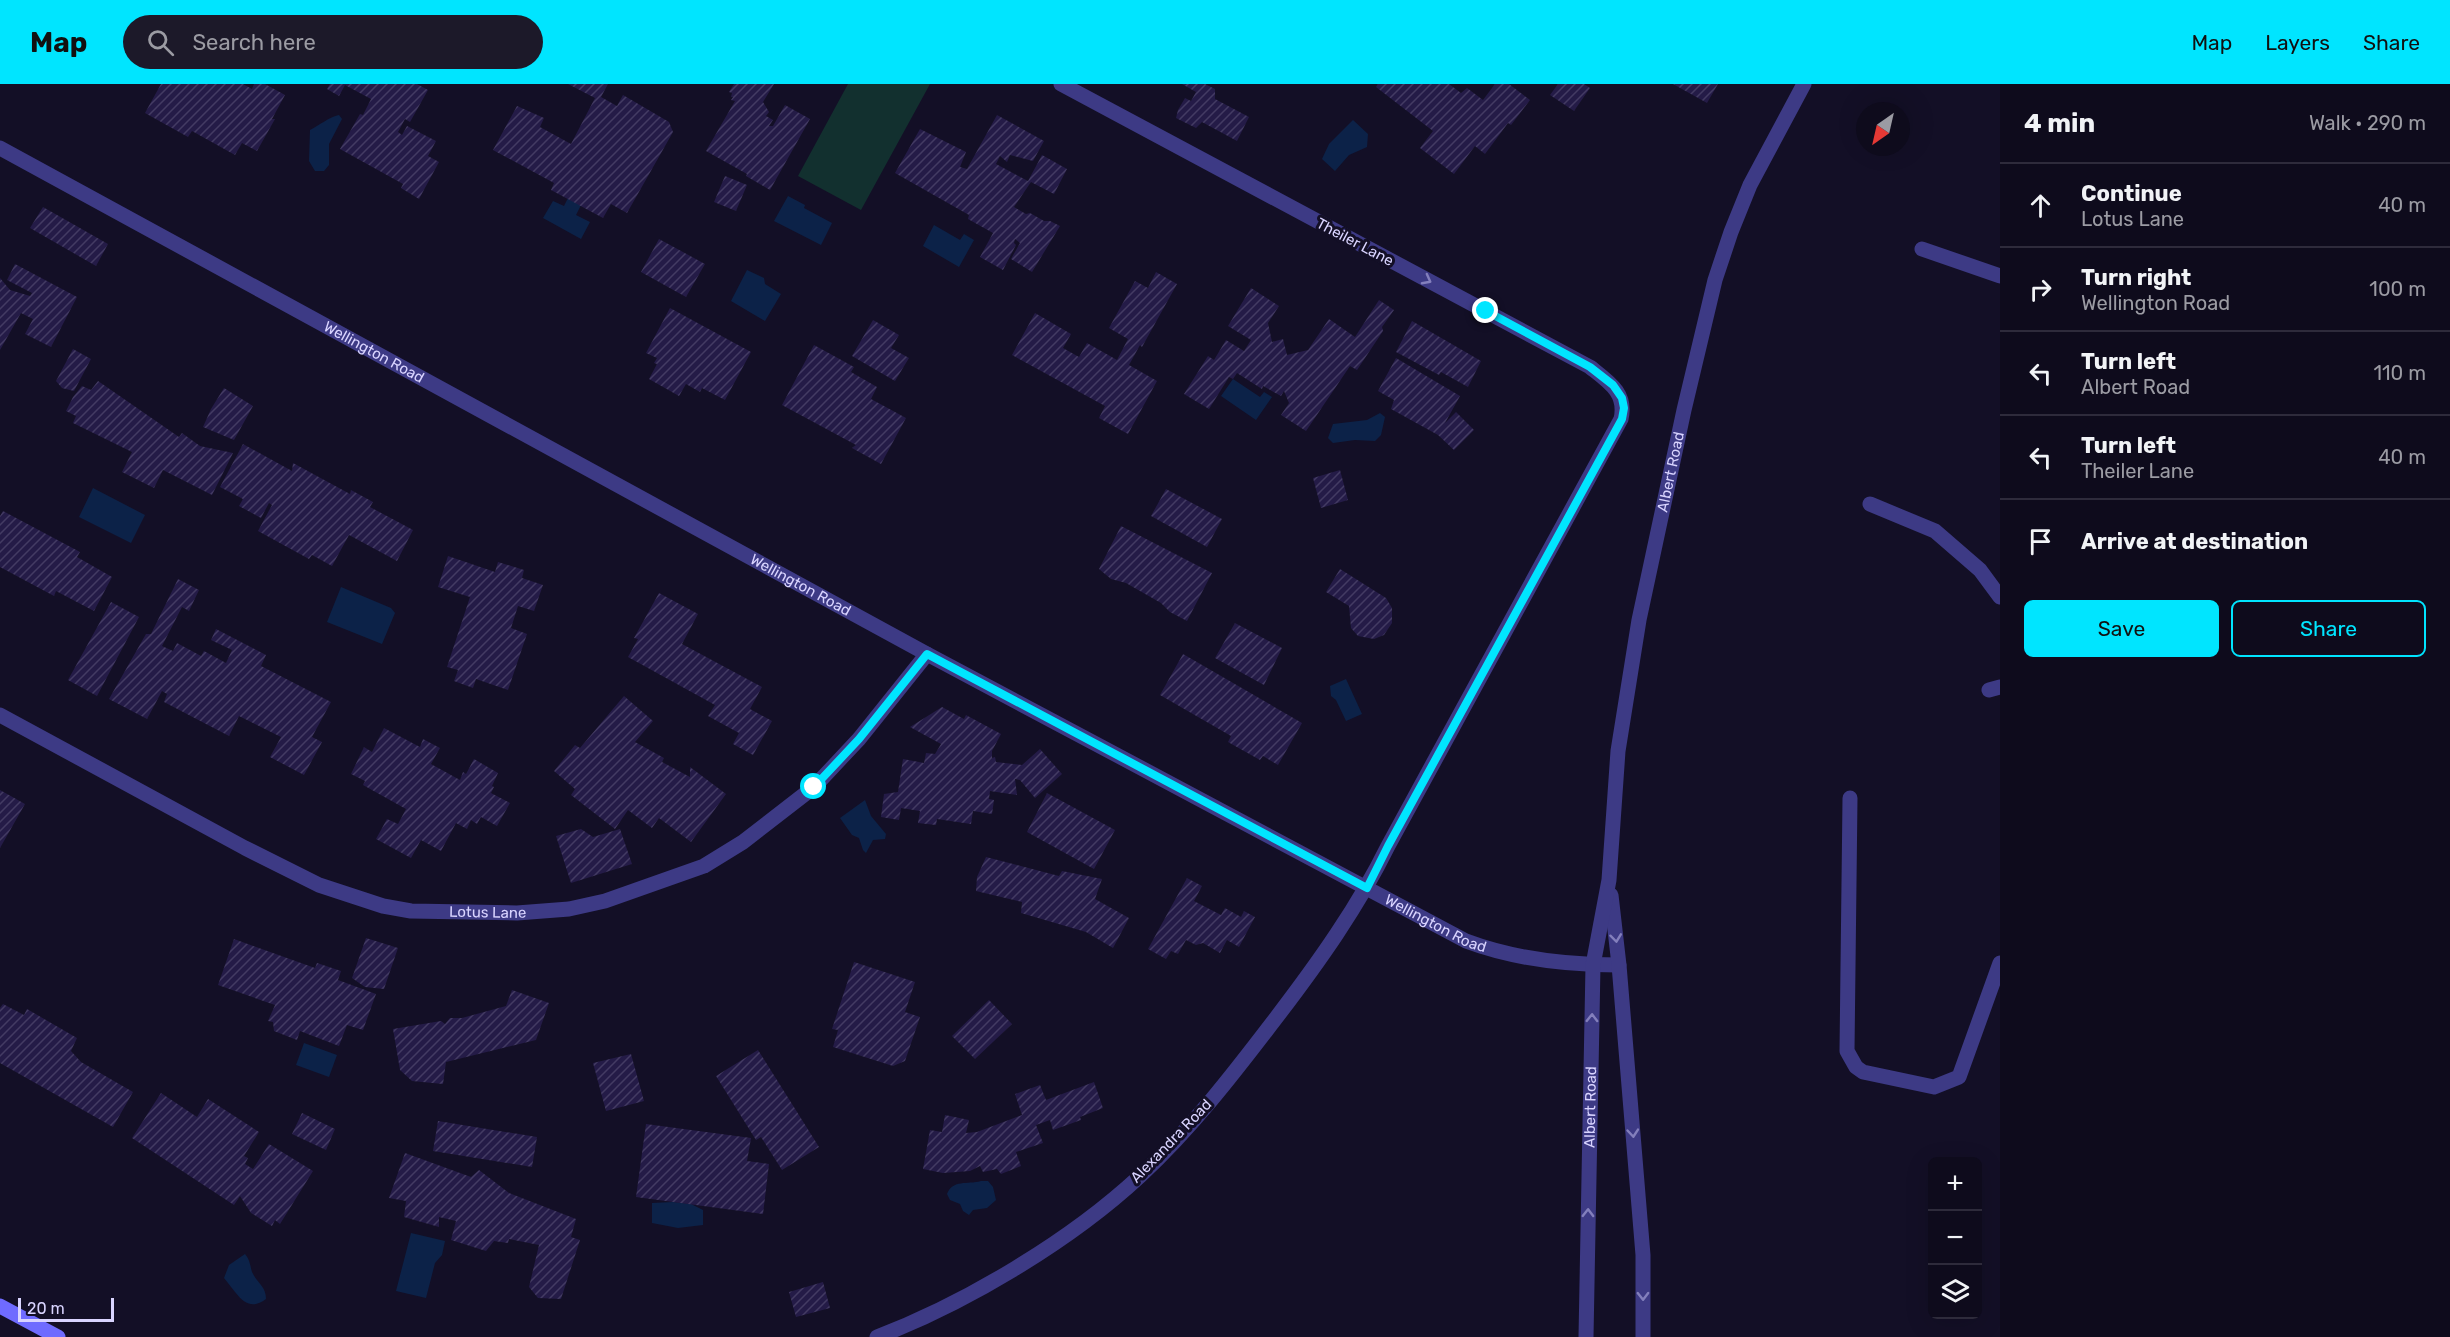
<!DOCTYPE html>
<html lang="en">
<head>
<meta charset="utf-8">
<style>
  body { margin:0; font-family:Rubik,sans-serif; background:#1c1929; color:#f1f3f6 }
  .controls { position:absolute; right:18px; bottom:18px; display:grid; overflow:hidden; border-radius:9px; box-shadow:0 6px 24px #0002 }
  .controls button { width:54px; height:54px; display:grid; place-items:center; padding:0; border:0; border-bottom:2px solid #2e2b3b; background:#0e0b1c; color:#f1f3f6; font:30px sans-serif }
  .compass { position:absolute; left:1856px; top:18px; width:54px; height:54px; border-radius:50%; background:#0e0b1c; box-shadow:0 6px 24px #0002; rotate:214deg }
  .scale { position:absolute; left:18px; bottom:15px; width:96px; box-sizing:border-box; padding-left:6px; border:3px solid #d9d4ff; border-top:0; font-size:16px; line-height:21px; white-space:nowrap; color:#d9d4ff; -webkit-text-stroke:4px #130f26; paint-order:stroke }
  .stop { position:absolute; width:18px; height:18px; margin:-14px; border:4px solid #00e5ff; border-radius:50%; background:#fff }
  .stop.end { background:#00e5ff; border-color:#fff; box-shadow:0 2px 6px #0008 }
  .list { margin:0; padding:0; list-style:none }
  h2 { display:flex; justify-content:space-between; align-items:center; height:78px; margin:0; padding:0 24px; font-size:26px }
  h2 small { font-size:20px; font-weight:400; color:#9b9ba3 }
  .list li { display:grid; grid-template-columns:39px 1fr auto; gap:18px; align-items:center; box-sizing:border-box; height:84px; padding:0 24px; border-top:2px solid #2e2b3b }
  .list b { display:block; font-size:22px; white-space:nowrap }
  .list p { margin:0; font-size:20px; white-space:nowrap; color:#9b9ba3 }
  .list em { font-size:20px; font-style:normal; color:#9b9ba3 }
  .actions { display:flex; gap:12px; padding:18px 24px }
  .actions a { flex:1; padding:14px 0; border:2px solid #00e5ff; border-radius:9px; text-align:center; font-size:21px; color:#00e5ff }
  .actions .main { background:#00e5ff; color:#111 }
  .icon { flex:none; width:33px; height:33px; fill:none; stroke:currentColor; stroke-width:2; stroke-linecap:round; stroke-linejoin:round }
  .map { position:relative; flex:none; width:2000px; height:1253px; overflow:hidden }
  header { display:flex; align-items:center; gap:36px; box-sizing:border-box; height:84px; padding:0 30px; background:#00e5ff; color:#111 }
  header strong { font-size:28px }
  nav { display:flex; gap:33px; margin-inline-start:auto; font-size:21px }
  .search { width:420px; height:54px; background:#1c1929; display:flex; align-items:center; gap:15px; box-sizing:border-box; padding:0 21px; border-radius:33px; color:#9b9ba3; font-size:22px }
  main { display:flex }
  aside { flex:1; background:#0e0b1c }
  .map>svg:first-child { display:block }
  .pitch { fill:#12302f }
  .water { fill:#0c2248 }
  .building { fill:url(#building-hatch) }
  .lines { fill:none; stroke-linecap:round; stroke-linejoin:round }
  .minor { stroke:#3d3a85; stroke-width:15 }
  .tertiary { stroke:#3d3a85; stroke-width:15 }
  .secondary { stroke:#6f6bff; stroke-width:15 }
  .oneway { stroke:#837fbc }
  .route { stroke:#00e5ff; stroke-width:8 }
  .labels { text-anchor:middle; dominant-baseline:central; stroke-width:6; stroke-linejoin:round; paint-order:stroke }
  .street-label { font-size:15px; fill:#d9d4ff; stroke:#130f26 }
</style>
</head>
<body>
<header>
<strong>Map</strong>
<div class="search"><svg class="icon" aria-label="search" viewBox="0 0 24 24"><circle cx="10" cy="10" r="6"/><path d="M15 15l6 6"/></svg>Search here</div>
<nav><a>Map</a><a>Layers</a><a>Share</a></nav>
</header>
<main>
<div class="map">
<svg width="2000" height="1253" viewBox="0 0 2000 1253">
  <defs>
    <pattern id="building-hatch" width="6" height="6" patternUnits="userSpaceOnUse" patternTransform="scale(1.5)"><rect width="6" height="6" fill="#241b47"/><path d="M-1 1l2-2M0 6l6-6M5 7l2-2" fill="none" stroke="#433b63"/></pattern>
  </defs>
  <rect width="100%" height="100%" fill="#130f26"/>
  <path class="pitch" d="M848,0H930L861,126L798,92Z"/>
  <path class="water" d="M339,31L342,35L329,60V81L324,87H315L309,77L310,46C320,41 329,33 339,31Z
    M1353,36L1368,50L1367,63L1349,71L1335,87L1322,75L1329,60Z
    M788,112L805,121L804,124L832,139L821,161L774,137Z
    M568,114L581,121L576,131L590,138L581,155L543,134L553,117L564,122Z
    M934,141L960,156L964,150L974,156L959,183L923,162Z
    M747,186L764,194L765,200L781,210L765,237L731,217Z
    M1233,295L1260,313L1264,308L1272,313L1256,336L1221,312Z
    M1380,329L1385,333L1381,351L1375,357L1355,356L1333,359L1328,354L1333,340L1367,336Z
    M93,404L145,431L131,459L79,433Z
    M341,503L391,524L395,529L382,560L327,538Z
    M1346,595L1362,630L1346,637L1336,616L1331,612L1330,602Z
    M865,716L871,732L886,750L885,755L873,756L866,769L863,766L859,754L852,751L840,734Z
    M304,959L337,971L329,993L296,981Z
    M981,1097H988L993,1103L996,1116L987,1124L973,1126L969,1131L963,1127L960,1120L950,1116L947,1110C953,1095 967,1101 981,1097Z
    M673,1118L691,1120L703,1126V1141L678,1144L652,1139V1119Z
    M411,1149L445,1157L442,1171L435,1179L426,1214L396,1207Z
    M245,1170C250,1176 250,1181 252,1188C257,1199 266,1202 266,1215C246,1230 237,1209 224,1194L229,1181Z"/>
  <path class="building" d="M161,0H243L252,5L254,0H265L285,11L272,35H275L257,67L242,59L235,71L192,47L188,53L145,29Z
    M330,0H417L428,6L410,38L405,35L398,48L402,51L407,42L436,57L428,72L439,78L419,115L401,104L403,100L340,65L360,30L363,31L371,15L345,1L339,12L327,5Z
    M568,0H608L601,13L617,22L623,11L669,38L673,48L627,129L611,120L603,134L551,106L554,99L493,66L517,22L544,34L540,43L571,60L595,14Z
    M734,0H774L763,18L769,28L766,32L773,36L769,42H773L785,21L810,35L770,106L746,92L747,90L706,67L735,17L731,16L733,13H731L732,9L729,8Z
    M1182,0H1205L1215,5V15L1249,33L1237,57L1202,38L1196,44L1176,34L1178,26L1185,14L1191,17L1196,8Z
    M1378,0H1449L1461,9L1467,4L1483,16L1495,0H1509L1530,16L1511,41L1508,39L1485,70L1475,62L1454,90L1420,64L1433,47L1376,3Z
    M1558,0H1584L1590,4L1574,27L1550,11Z
    M1673,0H1718L1707,19Z
    M997,31L1044,57L1033,77L1010,71L1007,78L1000,72L996,80L1028,97L1042,71L1067,85L1054,110L1031,98L1014,123L1026,130L1030,129L1044,137H1050L1060,142L1032,188L1011,175L1020,159L1015,155L1014,159L1016,161L1003,186L980,173L993,149L968,135L969,131L895,89L920,45L966,68L960,83L967,85Z
    M725,92L747,101L736,127L714,118Z
    M43,123L108,160L96,182L30,144Z
    M659,155L705,180L686,213L641,188Z
    M15,180L77,213L51,263L25,250L33,235L21,229L0,266V194L10,206L30,212L32,209L7,196Z
    M1156,188L1177,200L1142,263L1140,261L1129,281L1157,297L1128,350L1099,334L1105,322L1012,271L1035,229L1071,250L1063,264L1079,273L1087,259L1117,276L1128,255L1109,244L1135,197L1148,204Z
    M1251,204L1279,222L1268,239L1272,258L1283,255L1287,271L1308,266L1329,235L1355,253L1379,216L1394,226L1382,243L1383,247L1357,286L1350,282L1306,347L1281,331L1289,319L1284,307L1281,312L1263,302L1262,305L1237,289L1233,295L1229,293L1209,325L1184,310L1208,272L1214,276L1226,256L1244,267L1251,256L1228,242Z
    M670,224L751,268L725,316L702,304L700,308L686,300L679,312L649,295L657,280L654,279L657,274L646,269Z
    M873,236L899,251L891,264L909,274L895,297L852,272Z
    M1412,237L1481,277L1468,303L1441,288L1439,291L1396,268Z
    M814,261L854,283L851,288L877,303L871,315L906,334L881,380L852,364L856,361L782,321Z
    M73,265L91,275L74,307L62,304L56,297Z
    M1396,274L1460,312L1445,339L1456,328L1474,346L1454,366L1438,351L1391,325L1394,316L1378,307Z
    M98,297L179,353L182,349L200,362L233,369L212,411L163,386L154,404L122,388L132,368L73,339L76,332L66,327L73,313L82,302L91,306Z
    M224,304L253,322L234,356L203,343L211,325Z
    M243,360L292,387L293,379L350,410L351,406L373,418L370,423L413,446L397,477L349,451L332,482L312,471L309,475L258,447L272,421L269,419L261,434L239,422L243,415L220,403Z
    M1340,386L1348,416L1321,424L1313,394Z
    M1166,405L1222,435L1207,463L1151,432Z
    M3,427L80,468L77,473L112,493L94,527L56,507L54,512L0,483V432Z
    M1121,442L1212,489L1187,537L1170,528L1161,519L1126,499L1111,495L1099,485Z
    M448,472L495,488L498,478L524,486L522,494L543,501L534,527L518,522L511,544L527,550L508,606L476,595L473,604L454,597L458,586L447,583L470,513L438,503Z
    M1340,485L1386,514L1392,524V539L1384,551L1374,555L1358,552L1351,544L1349,522L1326,508Z
    M178,495L199,506L189,527L182,523L162,562L173,567L177,559L201,572L204,567L226,579L232,566L211,556L216,545L266,571L261,582L331,618L312,653L322,658L304,691L270,673L281,653L239,632L229,652L164,618L167,610L162,607L147,635L109,615L146,550H151Z
    M659,509L698,530L682,560L762,603L750,625L772,637L753,671L733,660L739,649L708,632L715,621L628,573L638,555L634,554Z
    M111,518L139,533L97,612L68,596Z
    M1235,539L1282,564L1264,601L1215,574Z
    M1183,570L1302,639L1278,681L1263,672L1260,676L1228,658L1231,652L1160,611Z
    M624,612L653,637L635,658L664,674L662,678L690,693V683L726,710L691,758L659,734L652,744L628,726L615,745L571,711L575,705L554,687L575,661L580,664Z
    M942,623L964,635L966,631L1001,650L992,667V674L995,673L996,678L1022,681L1040,665L1062,690L1035,714L1020,696L1015,695L1017,711L990,707L989,715L994,716L992,730L973,727L971,740L937,735L936,741L918,739L920,727L901,724L899,736L881,733L884,710L898,708L903,675L924,679L926,669L935,670L941,660L910,643Z
    M384,644L420,663L423,655L440,664L431,680L460,696L463,688L466,690L474,675L498,689L492,702L494,703L491,709L510,719L497,742L481,733L477,740L471,736L467,745L456,739L441,767L421,756L411,774L376,755L387,735L398,740L406,725L363,701L365,697L351,690L364,663L372,668Z
    M0,706L25,720L0,764Z
    M1047,709L1115,746L1094,785L1027,748Z
    M581,745L593,753L620,745L632,780L571,799L556,752Z
    M986,773L1059,792L1062,787L1102,795L1095,815L1129,834L1113,864L1086,848L1021,829L1022,818L976,807L977,793Z
    M1187,794L1202,802L1194,817L1221,831L1225,824L1241,833L1244,827L1255,833L1239,863L1227,856L1220,869L1203,859L1196,861L1186,856L1178,870L1171,867L1166,875L1148,865Z
    M366,854L398,864L384,905L365,903L352,894Z
    M234,855L315,884L317,879L341,887L338,896L376,910L363,946L347,941L339,962L300,947L297,956L274,947L273,938L268,937L275,921L218,901Z
    M854,878L915,898L905,928L920,933L905,977L893,982L833,963L838,946L832,945Z
    M512,906L549,919L536,956L446,978L443,1000L412,997L400,986L393,945L441,937L445,940L450,934H462L506,922Z
    M989,916L1012,940L975,975L952,952Z
    M3,920L24,931L27,925L77,954L71,967L81,978L133,1008L113,1043L0,979V924Z
    M758,966L819,1063L782,1086L761,1053L756,1056L716,992Z
    M631,970L644,1017L606,1027L593,979Z
    M1094,998L1103,1024L1080,1033L1081,1036L1053,1046L1050,1036L1036,1041L1043,1059L1016,1068L1021,1082L1001,1090L997,1085L983,1088L980,1082L970,1087L943,1089L923,1085L930,1046L942,1048L945,1031L969,1036L966,1049L977,1048L1022,1031L1015,1010L1040,1001L1046,1016Z
    M161,1009L197,1033L208,1015L259,1048L244,1072L248,1074L245,1080L253,1085L269,1060L313,1087L280,1140L275,1136L272,1142L251,1129L240,1112L234,1121L132,1054Z
    M302,1029L335,1045L326,1066L292,1050Z
    M438,1037L537,1053L532,1083L433,1067Z
    M646,1040L751,1054L747,1077L769,1080L763,1130L636,1113Z
    M405,1069L471,1093L479,1086L509,1109L576,1135L571,1153L580,1156L561,1215L538,1214L529,1203L539,1161L509,1155L508,1159L494,1157L486,1167L451,1156L456,1137L439,1133V1143L404,1133L406,1117L389,1114Z
    M823,1198L830,1224L796,1233L789,1208Z"/>
  <g class="lines">
    <g class="minor">
      <path id="s1" d="M0,64L927,570L1466,857C1514,875 1568,881 1619,881"/>
      <path d="M1922,165L2000,192"/>
      <path d="M1870,420L1935,447L1980,486L2000,513"/>
      <path d="M1989,606L2000,603"/>
      <path id="s2" d="M0,631L245,764L319,801L383,822L411,827L517,829L569,825L605,817L704,782L743,758L814,703L859,655L927,570"/>
      <path d="M1850,714L1847,967L1856,983L1863,988L1934,1003L1959,993L2000,879"/>
      <path d="M877,1253C966,1219 1070,1157 1140,1092C1191,1045 1234,989 1276,934C1318,879 1358,823 1388,762L1621,335C1627,309 1609,298 1590,283L1061,0"/>
    </g>
    <g class="tertiary">
      <path d="M1611,811L1619,881L1643,1171V1253"/>
      <path id="s3" d="M1586,1253L1593,881L1609,796L1618,667L1639,536L1684,326L1715,196L1731,148L1750,101L1804,0"/>
    </g>
    <path class="secondary" d="M0,1222L58,1253"/>
  </g>
  <defs><path id="oneway-chevron" d="M-2-3.5L2.5 0L-2 3.5" fill="none" stroke-width="1.6" stroke-linecap="round" stroke-linejoin="round" transform="scale(1.5)"/></defs>
  <g class="oneway">
    <use href="#oneway-chevron" transform="translate(1427 196) rotate(28)"/>
    <use href="#oneway-chevron" transform="translate(1616 854) rotate(83)"/>
    <use href="#oneway-chevron" transform="translate(1592 934) rotate(-89)"/>
    <use href="#oneway-chevron" transform="translate(1633 1049) rotate(85)"/>
    <use href="#oneway-chevron" transform="translate(1588 1129) rotate(-89)"/>
    <use href="#oneway-chevron" transform="translate(1643 1212) rotate(89)"/>
  </g>
  <g class="lines">
    <path class="route" d="M814,703L859,655L927,570L1367,804L1388,762L1622,335L1624,324L1622,314L1613,301L1590,283L1486,227"/>
  </g>
  <g class="labels">
    <g class="street-label">
      <text transform="translate(1355 158) rotate(28)">Theiler Lane</text>
      <text stroke="none"><textPath href="#s1" startOffset="426">Wellington Road</textPath></text>
      <text stroke="none"><textPath href="#s3" startOffset="872">Albert Road</textPath></text>
      <text stroke="none"><textPath href="#s1" startOffset="912">Wellington Road</textPath></text>
      <text stroke="none"><textPath href="#s2" startOffset="534">Lotus Lane</textPath></text>
      <text stroke="none"><textPath href="#s1" startOffset="1632">Wellington Road</textPath></text>
      <text stroke="none"><textPath href="#s3" startOffset="230">Albert Road</textPath></text>
      <text transform="translate(1171 1057) rotate(-46)">Alexandra Road</text>
    </g>
  </g>
</svg>
<div class="controls">
<button>+</button>
<button>−</button>
<button><svg class="icon" aria-label="layers" viewBox="0 0 24 24"><path d="M12 4l9 5-9 5-9-5zM3 14l9 5 9-5"/></svg></button>
</div>
<svg class="compass" viewBox="-18 -18 36 36"><path d="M0-13l5 13h-10z" fill="#e53935"/><path d="M0 13l5-13h-10z" fill="#9b9ba3"/></svg>
<div class="scale">20 m</div>
<div class="stop" style="left:814px;top:703px"></div>
<div class="stop end" style="left:1486px;top:227px"></div>
</div>
<aside>
<h2>4 min<small>Walk · 290 m</small></h2>
<ul class="list">
<li><svg class="icon" aria-label="ahead" viewBox="0 0 24 24"><path d="M12 20V5M6 11l6-6 6 6"/></svg><div><b>Continue</b><p>Lotus Lane</p></div><em>40 m</em></li>
<li><svg class="icon" aria-label="right" viewBox="0 0 24 24"><path d="M7 20v-9h11M14 6l5 5-5 5"/></svg><div><b>Turn right</b><p>Wellington Road</p></div><em>100 m</em></li>
<li><svg class="icon" aria-label="left" viewBox="0 0 24 24"><path d="M17 20v-9H6M10 6l-5 5 5 5"/></svg><div><b>Turn left</b><p>Albert Road</p></div><em>110 m</em></li>
<li><svg class="icon" aria-label="left" viewBox="0 0 24 24"><path d="M17 20v-9H6M10 6l-5 5 5 5"/></svg><div><b>Turn left</b><p>Theiler Lane</p></div><em>40 m</em></li>
<li><svg class="icon" aria-label="arrive" viewBox="0 0 24 24"><path d="M6 21V4h12l-3 4 3 4H6"/></svg><div><b>Arrive at destination</b></div></li>
</ul>
<div class="actions"><a class="main">Save</a><a>Share</a></div>
</aside>
</main>
</body>
</html>
